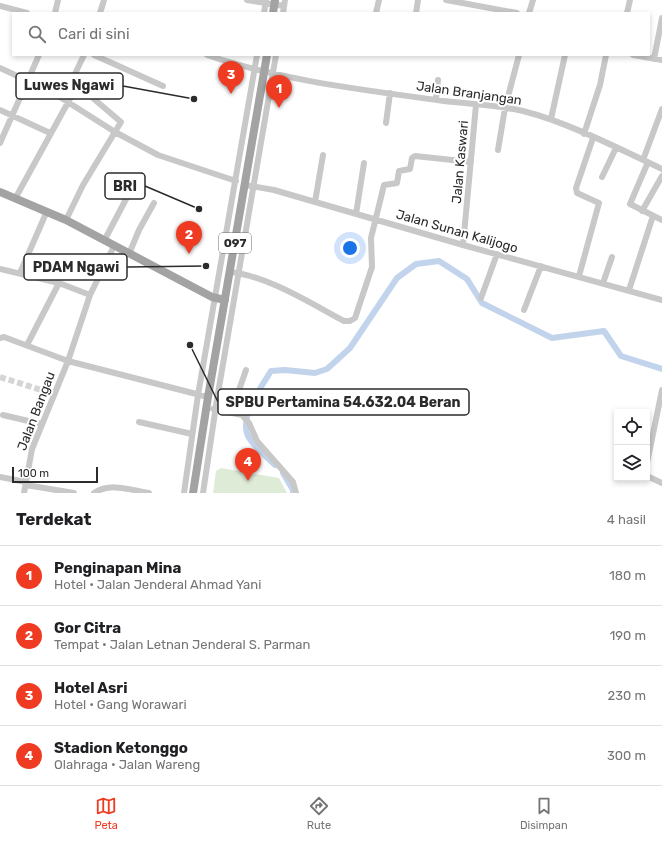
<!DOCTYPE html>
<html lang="id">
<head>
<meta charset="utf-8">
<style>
  body { margin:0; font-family:Rubik,sans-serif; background:#f6f6f6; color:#202124 }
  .controls { position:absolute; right:12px; bottom:12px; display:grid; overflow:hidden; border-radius:0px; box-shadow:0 2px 6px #0003 }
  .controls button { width:36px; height:36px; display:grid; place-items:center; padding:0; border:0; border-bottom:1px solid #e0e0e0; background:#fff; color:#202124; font:20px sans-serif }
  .scale { position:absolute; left:12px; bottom:10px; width:86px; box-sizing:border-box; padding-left:4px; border:2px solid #2b2b2b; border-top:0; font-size:11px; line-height:14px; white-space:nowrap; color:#2b2b2b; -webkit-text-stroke:3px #fff; paint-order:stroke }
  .you { position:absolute; left:350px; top:248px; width:14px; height:14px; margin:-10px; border:3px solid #fff; border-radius:50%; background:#1a73e8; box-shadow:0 0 0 6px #1a73e833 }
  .badge { display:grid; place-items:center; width:26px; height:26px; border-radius:50%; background:#ef3b21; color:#fff; font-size:13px; font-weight:700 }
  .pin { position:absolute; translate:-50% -33px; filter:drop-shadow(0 1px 2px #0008) }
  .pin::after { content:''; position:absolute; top:21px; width:14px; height:12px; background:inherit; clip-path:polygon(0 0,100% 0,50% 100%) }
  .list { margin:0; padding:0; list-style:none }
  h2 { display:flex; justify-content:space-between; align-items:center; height:52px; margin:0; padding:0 16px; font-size:17px }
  h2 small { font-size:13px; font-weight:400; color:#757577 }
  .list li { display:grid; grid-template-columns:26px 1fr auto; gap:12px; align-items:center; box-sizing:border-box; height:60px; padding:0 16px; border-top:1px solid #e0e0e0 }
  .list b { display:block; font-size:15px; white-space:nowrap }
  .list p { margin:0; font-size:13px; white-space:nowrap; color:#757577 }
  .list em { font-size:13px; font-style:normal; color:#757577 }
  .icon { flex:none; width:22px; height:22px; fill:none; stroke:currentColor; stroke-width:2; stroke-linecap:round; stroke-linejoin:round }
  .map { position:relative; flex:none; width:662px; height:493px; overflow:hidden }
  .search { position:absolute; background:#fff; box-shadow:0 2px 6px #0003; left:12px; right:12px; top:12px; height:44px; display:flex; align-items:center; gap:10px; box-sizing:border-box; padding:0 14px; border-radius:0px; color:#757577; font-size:15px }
  .sheet { height:292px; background:#fff }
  nav { display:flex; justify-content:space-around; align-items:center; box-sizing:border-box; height:56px; border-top:1px solid #e0e0e0; background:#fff; font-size:11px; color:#757577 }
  nav a { display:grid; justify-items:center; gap:2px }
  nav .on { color:#ef3b21 }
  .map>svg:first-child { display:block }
  .green { fill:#deebd7 }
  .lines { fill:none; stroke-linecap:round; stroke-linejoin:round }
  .canal { stroke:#c2d3ec; stroke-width:6 }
  .minor-tunnel { stroke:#d5d5d5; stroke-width:6; stroke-dasharray:6 3; stroke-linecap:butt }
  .minor { stroke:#c8c8c8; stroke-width:6 }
  .major { stroke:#a3a3a3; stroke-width:8 }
  .labels { text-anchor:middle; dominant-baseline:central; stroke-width:4; stroke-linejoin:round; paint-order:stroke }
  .shield { fill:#fff; stroke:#6b6b6b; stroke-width:1 }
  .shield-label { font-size:12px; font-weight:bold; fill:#2b2b2b }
  .street-label { font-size:13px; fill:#2b2b2b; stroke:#fff }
  .leader { fill:none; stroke:#2b2b2b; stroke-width:1.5 }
  .callout-dot { fill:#2b2b2b; stroke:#fff; stroke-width:1.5 }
  .callout { fill:#fff; stroke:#2b2b2b; stroke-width:1.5 }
  .callout-label { font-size:14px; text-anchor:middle; font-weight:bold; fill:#2b2b2b }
</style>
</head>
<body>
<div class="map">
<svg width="662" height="493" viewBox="0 0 662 493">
  <rect width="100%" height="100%" fill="#fff"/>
  <path class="green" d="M221,468L279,478L287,493H213L216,471Z"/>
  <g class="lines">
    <path class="canal" d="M275,465C266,456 254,447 248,436C239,417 261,387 271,371L285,370L315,373L327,369L350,348L397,278L416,264L439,261L467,279L482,303L552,338L604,331L621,356L662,369
      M283,473L293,490V493"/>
    <path class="minor-tunnel" d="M0,377L54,394"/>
    <path class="minor" d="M247,0L284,6
      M446,0L517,13
      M0,6L27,13
      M55,13L58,0
      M100,13L104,0
      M264,13L266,0
      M283,13L285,0
      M376,13L379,0
      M416,13L418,0
      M529,13L533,0
      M627,13L630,0
      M94,55L163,86
      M207,55C283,81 365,90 444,101C470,104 497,105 523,111C567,122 620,149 662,169
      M633,55L662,60
      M654,59L662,18
      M0,68L52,92L115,132L158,155L236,181
      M436,99L438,80
      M0,110L50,133
      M551,119L565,55
      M386,123L390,93
      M584,134L600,85L606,55
      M0,143L39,55
      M498,150L505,108L519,55
      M643,160L662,109
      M648,162L630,204L662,220
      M602,177L616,148
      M245,185L274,190L463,245L662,300
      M16,197L77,86
      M315,202L323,155
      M642,211L662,176
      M356,214L364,163
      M66,220L83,185L121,122L74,82L73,78L84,55
      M104,241L134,184
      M463,245L476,105
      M129,254L139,230L154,203
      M0,269L59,283L90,295
      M230,272C268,276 310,303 344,321H350L355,318L372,267L371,238L384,185L397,183L399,171L410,169L412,158L415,156L471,162
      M20,273L47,211
      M579,276L599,203L577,193L576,188L593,138
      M603,283L612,257
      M629,290L653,216
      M481,298L497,254
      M524,310L541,266
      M0,338L4,337L68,361L208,397
      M27,345L59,283
      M213,409L242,415L249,423L257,441L293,482L296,493
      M231,413L246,370
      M3,415L41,424
      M139,422L192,434
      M647,463L662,390
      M647,476L662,483
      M0,477L26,482
      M26,485L74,493
      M24,493L32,449L68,361L90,295L114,246
      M94,493C110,482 131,490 149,493
      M184,493L198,395L257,55
      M203,493L217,399L276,55"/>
    <path class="major" d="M273,13L275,0
      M0,192L66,220L212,297L225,300
      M193,493L208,397L267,55"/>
  </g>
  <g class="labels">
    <rect class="shield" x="219" y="233" width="32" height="20" rx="3"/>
    <g class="shield-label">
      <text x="235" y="243">097</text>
    </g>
    <g class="street-label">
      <text transform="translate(469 93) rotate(8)">Jalan Branjangan</text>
      <text transform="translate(460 162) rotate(-85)">Jalan Kaswari</text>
      <text transform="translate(457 231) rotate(16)">Jalan Sunan Kalijogo</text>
      <text transform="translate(36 411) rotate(-69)">Jalan Bangau</text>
    </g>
  </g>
  <path class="leader" d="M194 99L123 86M199 209L145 186M206 266L127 267M190 345L218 402"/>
  <g class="callout-dot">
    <circle cx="194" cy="99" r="4"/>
    <circle cx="199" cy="209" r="4"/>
    <circle cx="206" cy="266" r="4"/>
    <circle cx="190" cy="345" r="4"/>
  </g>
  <g class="callout">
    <rect x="16" y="73" width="107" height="26" rx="4"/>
    <rect x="105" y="173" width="40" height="26" rx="4"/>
    <rect x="24" y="254" width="103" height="26" rx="4"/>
    <rect x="218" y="389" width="251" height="26" rx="4"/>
  </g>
  <g class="callout-label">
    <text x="69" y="90">Luwes Ngawi</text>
    <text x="125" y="191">BRI</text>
    <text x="76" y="272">PDAM Ngawi</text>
    <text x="343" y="407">SPBU Pertamina 54.632.04 Beran</text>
  </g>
</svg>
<div class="controls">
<button><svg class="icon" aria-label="locate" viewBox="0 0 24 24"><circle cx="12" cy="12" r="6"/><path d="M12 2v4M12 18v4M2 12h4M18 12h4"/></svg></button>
<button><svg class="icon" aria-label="layers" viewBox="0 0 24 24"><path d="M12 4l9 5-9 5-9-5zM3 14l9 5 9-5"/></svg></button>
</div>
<div class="scale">100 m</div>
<div class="you"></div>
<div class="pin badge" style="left:279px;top:108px">1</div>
<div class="pin badge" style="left:189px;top:254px">2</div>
<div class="pin badge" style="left:231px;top:94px">3</div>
<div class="pin badge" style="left:248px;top:481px">4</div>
<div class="search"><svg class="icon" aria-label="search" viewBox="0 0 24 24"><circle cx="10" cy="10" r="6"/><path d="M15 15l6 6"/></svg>Cari di sini</div>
</div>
<section class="sheet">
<h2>Terdekat<small>4 hasil</small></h2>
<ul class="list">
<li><span class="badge">1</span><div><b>Penginapan Mina</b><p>Hotel · Jalan Jenderal Ahmad Yani</p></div><em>180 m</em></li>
<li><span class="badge">2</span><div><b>Gor Citra</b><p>Tempat · Jalan Letnan Jenderal S. Parman</p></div><em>190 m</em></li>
<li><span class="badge">3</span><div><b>Hotel Asri</b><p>Hotel · Gang Worawari</p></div><em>230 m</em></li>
<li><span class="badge">4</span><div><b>Stadion Ketonggo</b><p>Olahraga · Jalan Wareng</p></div><em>300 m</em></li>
</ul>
</section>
<nav>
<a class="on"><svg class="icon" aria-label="map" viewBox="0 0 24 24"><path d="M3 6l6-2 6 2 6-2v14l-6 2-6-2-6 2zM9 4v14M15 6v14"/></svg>Peta</a>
<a><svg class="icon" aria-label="directions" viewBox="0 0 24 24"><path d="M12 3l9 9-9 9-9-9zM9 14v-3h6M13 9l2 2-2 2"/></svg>Rute</a>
<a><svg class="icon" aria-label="saved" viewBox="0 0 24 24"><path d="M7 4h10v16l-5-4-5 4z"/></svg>Disimpan</a>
</nav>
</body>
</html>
